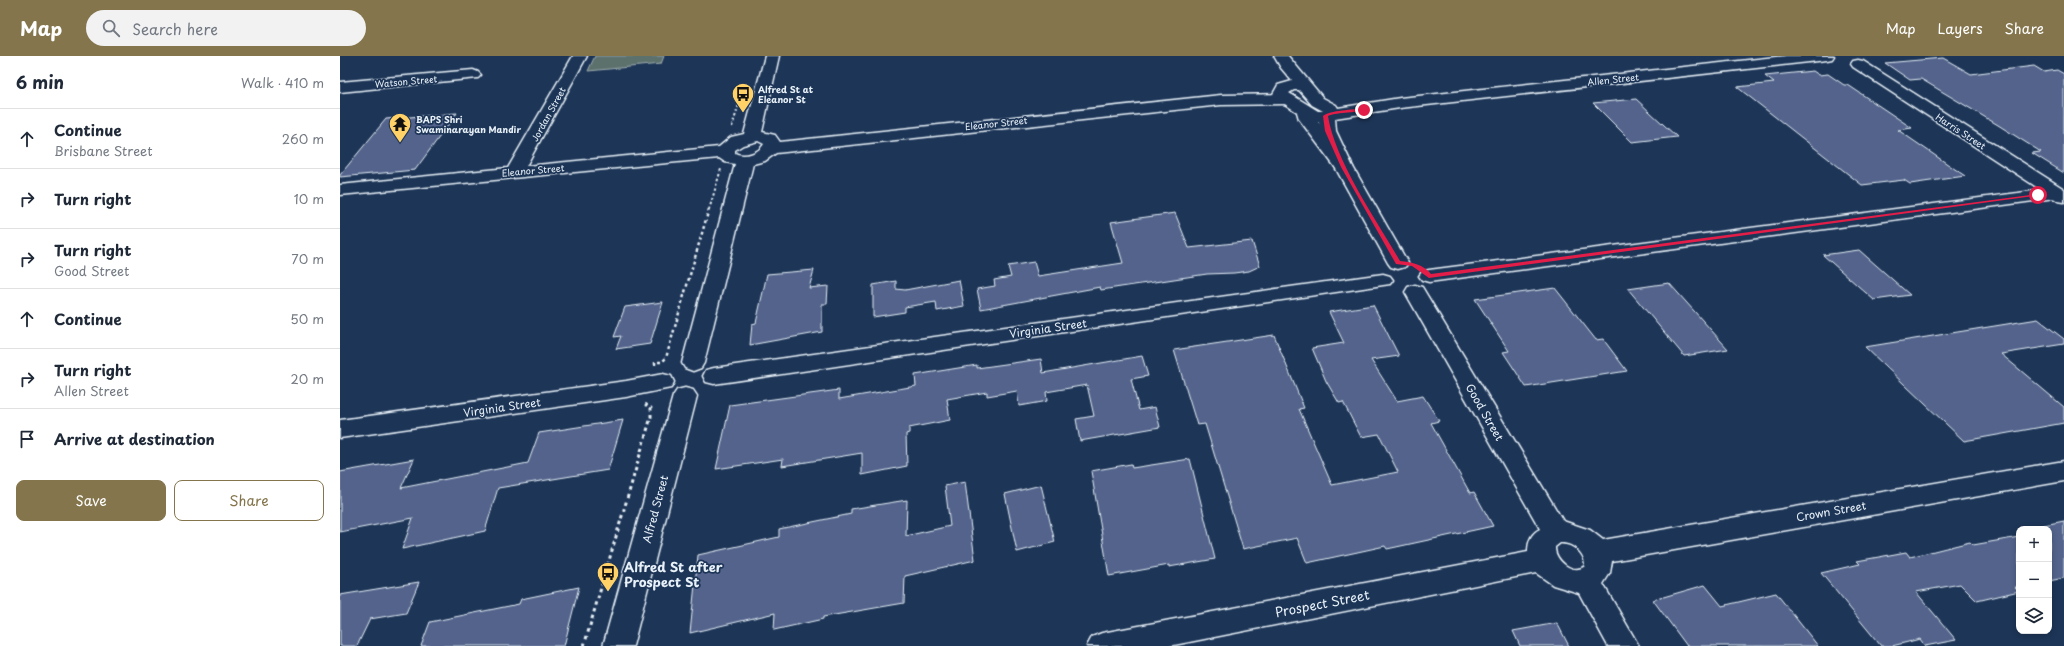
<!DOCTYPE html>
<html lang="en">
<head>
<meta charset="utf-8">
<style>
  body { margin:0; font-family:"Playpen Sans",sans-serif; background:#f2f2f3; color:#1f2937 }
  .controls { position:absolute; right:12px; bottom:12px; display:grid; overflow:hidden; border-radius:8px; box-shadow:0 2px 6px #0003 }
  .controls button { width:36px; height:36px; display:grid; place-items:center; padding:0; border:0; border-bottom:1px solid #e0e1e3; background:#fff; color:#1f2937; font:20px sans-serif }
  .stop { position:absolute; width:12px; height:12px; margin:-9px; border:3px solid #e11d48; border-radius:50%; background:#fff }
  .stop.end { background:#e11d48; border-color:#fff; box-shadow:0 1px 4px #0008 }
  .list { margin:0; padding:0; list-style:none }
  h2 { display:flex; justify-content:space-between; align-items:center; height:52px; margin:0; padding:0 16px; font-size:17px }
  h2 small { font-size:13px; font-weight:400; color:#747a83 }
  .list li { display:grid; grid-template-columns:26px 1fr auto; gap:12px; align-items:center; box-sizing:border-box; height:60px; padding:0 16px; border-top:1px solid #e0e1e3 }
  .list b { display:block; font-size:15px; white-space:nowrap }
  .list p { margin:0; font-size:13px; white-space:nowrap; color:#747a83 }
  .list em { font-size:13px; font-style:normal; color:#747a83 }
  .actions { display:flex; gap:8px; padding:12px 16px }
  .actions a { flex:1; padding:9px 0; border:1px solid #84754c; border-radius:8px; text-align:center; font-size:14px; color:#84754c }
  .actions .main { background:#84754c; color:#fff }
  .icon { flex:none; width:22px; height:22px; fill:none; stroke:currentColor; stroke-width:2; stroke-linecap:round; stroke-linejoin:round }
  .map { position:relative; flex:none; width:1724px; height:590px; overflow:hidden }
  header { display:flex; align-items:center; gap:24px; box-sizing:border-box; height:56px; padding:0 20px; background:#84754c; color:#fff }
  header strong { font-size:19px }
  nav { display:flex; gap:22px; margin-inline-start:auto; font-size:14px }
  .search { width:280px; height:36px; background:#f2f2f3; display:flex; align-items:center; gap:10px; box-sizing:border-box; padding:0 14px; border-radius:22px; color:#747a83; font-size:15px }
  main { display:flex }
  aside { flex:1; background:#fff }
  .map>svg:first-child { display:block }
  .green { fill:#5c706c; stroke:#a2b0b2 }
  .building { fill:#52638b; stroke:#e8f1f8 }
  .lines { fill:none; stroke-linecap:round; stroke-linejoin:round }
  .minor-casing { stroke:#e8f1f8; stroke-width:3 }
  .major-casing { stroke:#e8f1f8; stroke-width:3 }
  .path-far2 { stroke:#e8f1f8; stroke-width:2; stroke-dasharray:2.5 2.5; stroke-linecap:butt }
  .path-far1 { stroke:#e8f1f8; stroke-width:2.5; stroke-dasharray:3 3; stroke-linecap:butt }
  .path { stroke:#e8f1f8; stroke-width:3; stroke-dasharray:3.5 3.5; stroke-linecap:butt }
  .minor { fill:#1d3557; fill-rule:evenodd }
  .major { fill:#1d3557; fill-rule:evenodd }
  .route { fill:#e11d48 }
  .labels { text-anchor:middle; dominant-baseline:central; stroke-width:3.5; stroke-linejoin:round; paint-order:stroke }
  .far-street-label { font-size:9px; fill:#e8f1f8; stroke:#1d3557 }
  .far-poi-label { font-size:9px; font-weight:bold; fill:#e8f1f8; stroke:#1d3557; text-anchor:start }
  .street-label { font-size:11px; fill:#e8f1f8; stroke:#1d3557 }
  .near-poi-label { font-size:13px; font-weight:bold; fill:#e8f1f8; stroke:#1d3557; text-anchor:start }
  .near-street-label { font-size:13px; fill:#e8f1f8; stroke:#1d3557 }
</style>
</head>
<body>
<header>
<strong>Map</strong>
<div class="search"><svg class="icon" aria-label="search" viewBox="0 0 24 24"><circle cx="10" cy="10" r="6"/><path d="M15 15l6 6"/></svg>Search here</div>
<nav><a>Map</a><a>Layers</a><a>Share</a></nav>
</header>
<main>
<aside>
<h2>6 min<small>Walk · 410 m</small></h2>
<ul class="list">
<li><svg class="icon" aria-label="ahead" viewBox="0 0 24 24"><path d="M12 20V5M6 11l6-6 6 6"/></svg><div><b>Continue</b><p>Brisbane Street</p></div><em>260 m</em></li>
<li><svg class="icon" aria-label="right" viewBox="0 0 24 24"><path d="M7 20v-9h11M14 6l5 5-5 5"/></svg><div><b>Turn right</b></div><em>10 m</em></li>
<li><svg class="icon" aria-label="right" viewBox="0 0 24 24"><path d="M7 20v-9h11M14 6l5 5-5 5"/></svg><div><b>Turn right</b><p>Good Street</p></div><em>70 m</em></li>
<li><svg class="icon" aria-label="ahead" viewBox="0 0 24 24"><path d="M12 20V5M6 11l6-6 6 6"/></svg><div><b>Continue</b></div><em>50 m</em></li>
<li><svg class="icon" aria-label="right" viewBox="0 0 24 24"><path d="M7 20v-9h11M14 6l5 5-5 5"/></svg><div><b>Turn right</b><p>Allen Street</p></div><em>20 m</em></li>
<li><svg class="icon" aria-label="arrive" viewBox="0 0 24 24"><path d="M6 21V4h12l-3 4 3 4H6"/></svg><div><b>Arrive at destination</b></div></li>
</ul>
<div class="actions"><a class="main">Save</a><a>Share</a></div>
</aside>
<div class="map">
<svg width="1724" height="590" viewBox="0 0 1724 590">
  <rect width="100%" height="100%" fill="#1d3557"/>
  <filter id="ink" filterUnits="userSpaceOnUse"><feTurbulence type="fractalNoise" baseFrequency=".025" numOctaves="2"/><feDisplacementMap in="SourceGraphic" scale="8" xChannelSelector="R" yChannelSelector="G"/><feConvolveMatrix kernelMatrix="1 2 1 2 8 2 1 2 1" color-interpolation-filters="sRGB"/></filter>
  <g filter="url(#ink)">
    <path class="green" d="M255,0H324L321,8L248,15Z"/>
    <path class="building" d="M1603,2L1631,18L1694,10L1704,16L1717,14L1724,18V117L1692,97L1701,96L1658,69L1581,23L1570,24L1545,7Z
      M1473,15L1479,19L1488,18L1504,29H1508L1572,72L1558,74L1625,120L1570,128L1564,124L1522,129L1397,31L1434,27L1425,20Z
      M1296,43L1337,81L1292,86L1253,47Z
      M117,57L75,114L0,121V119L46,63Z
      M835,157L849,192L912,185L920,210L909,215L894,217L867,218L761,234L760,231L641,253L637,233L655,230L654,224L671,221L668,210L694,206L698,220L783,207L771,166Z
      M1519,194L1528,202L1570,239L1534,244L1483,199Z
      M474,214L469,232L488,230L487,248H482V276L410,289L412,268L416,267L427,218Z
      M619,224L624,250L597,255L596,246L565,251V256L533,261V229L556,225V233L565,234Z
      M1329,227L1388,293L1344,300L1288,233Z
      M1215,232L1256,284L1263,283L1287,315L1186,331L1163,296L1169,295L1135,243Z
      M323,246L310,288L276,293L281,280L274,281L285,251Z
      M1033,249L1059,300L1031,304L1057,345L1083,340L1099,365L1091,367L1130,437L1134,436L1153,470L1047,493L1045,490L967,507L957,482L903,493L865,368L857,369L834,294L934,279L964,352L959,353L992,429L1058,416L1039,378L1021,381L1003,346L999,347L986,325L972,292L1004,287L989,256Z
      M1698,263L1724,283V288L1661,298L1724,351V367L1624,385L1525,291Z
      M802,300L808,320L791,323L799,354L815,351L820,371L740,385L736,363L754,360L747,329L706,336L707,345L679,350L677,335L647,340V336L607,343L610,364L569,372V377L566,378L567,410L522,419V397L442,410L443,403L376,413L390,349L499,334V343L576,330L575,319L637,309V312L701,303L703,317Z
      M283,364L268,414L158,432L145,475L62,493L73,462L0,476V416L74,403L61,432L188,407L199,377Z
      M850,403L875,503L829,511V509L769,520L751,415L791,408L792,412Z
      M625,426L635,504L565,520L564,547L483,561V563L434,574L435,557L350,577L358,499L439,481V473L511,458V453L567,444L566,480L610,470L605,430Z
      M701,429L715,486L677,496L665,438Z
      M1724,465V522L1709,525V473H1702L1699,470Z
      M1679,481V531H1675L1679,535L1637,545L1620,528L1576,536L1616,584L1585,590L1580,583L1552,590H1541L1481,517L1520,508L1517,505L1566,496L1570,501L1630,486L1633,489Z
      M79,526L66,557L30,563L17,590H0V539Z
      M1365,529L1382,550L1436,537L1478,590H1347L1313,544Z
      M239,531L224,590H81L90,566L179,548L181,543Z
      M1217,567L1229,590H1180L1173,575Z"/>
    <g class="lines">
      <g class="minor-casing">
        <path id="minor" d="M233,0H247L186,110L379,91L391,81L404,78L425,0H439L422,76L435,79L440,86L881,39L948,38L954,40L956,43L954,46L948,48L881,49L436,97L425,105L413,108L364,307L361,312L353,315L345,312L342,307L395,108L385,106L379,102L0,139V129L168,112ZM418,85L424,88C419,97 405,102 395,97V94L403,89Z
          M133,14L138,16L141,19L138,22L0,36V26Z
          M965,51L971,53L975,62L1013,111L1068,207L1065,211L1058,213L1051,211L1048,207L995,111L959,63L957,56L959,53Z
          M1717,132L1723,133V141L1089,226L1082,224L1079,220L1082,216L1089,214Z
          M1043,218L1050,220L1053,224L1050,228L374,328L366,326L363,320L366,314L374,312Z
          M1075,229L1082,231L1085,236L1223,465L1250,474L1263,484L1724,405V425L1272,505L1270,517L1263,528L1299,590H1268L1239,537L1213,529L1196,517L829,590H747L752,581L762,577L1188,496C1188,486 1191,477 1200,473L1065,236L1068,231ZM1220,487C1233,486 1246,498 1245,510C1233,520 1214,504 1215,491Z
          M323,318L331,320L334,326L331,332L286,341L0,382V364L286,325Z
          M345,332L353,334L357,340L293,590H263L333,340L337,334Z"/>
      </g>
      <g class="major-casing">
        <path id="major" d="M934,0H948L983,42L996,49L998,52L1060,42L1446,0H1494L1492,3L1487,4L1060,52L995,62L996,75L1013,111L1010,115L1004,116L998,115L995,111L980,75L979,66C969,64 939,46 933,38L938,29L952,25L941,12ZM954,34H959L972,49L983,55H978L949,37Z
          M1518,4L1523,5L1724,133V146L1718,145L1513,11L1511,8L1513,5Z"/>
      </g>
      <path class="path-far2" d="M392,71L403,35
        M369,154L381,113"/>
      <path class="path-far1" d="M315,309V306H322L326,302L369,153"/>
      <path class="path" d="M244,590L311,361V352L305,348"/>
      <use href="#minor" class="minor"/>
      <use href="#major" class="major"/>
    </g>
  </g>
  <path class="route" d="M1024,52L1025,55C1017,56 993,57 988,60C995,105 1037,165 1060,205C1071,206 1083,208 1091,218L1698,138L1701,139L1089,222L1072,210L1056,208L1001,111L985,75L983,60C990,54 1013,54 1024,52Z"/>
  <defs>
    <g id="bus-pin" transform="scale(1.15)"><path d="M0 17L-7.5 6A9.5 9.5 0 1 1 7.5 6Z" fill="#ffd166" stroke="#1d3557"/><path d="M-5-6H5V4H4V6H2V4H-2V6H-4V4H-5ZM-3.5-4V0h7V-4ZM-3.5 1.2v1.5H-2V1.2ZM2 1.2v1.5H3.5V1.2Z" fill="#111"/></g>
    <g id="temple-pin" transform="scale(1.15)"><path d="M0 17L-7.5 6A9.5 9.5 0 1 1 7.5 6Z" fill="#ffd166" stroke="#1d3557"/><path d="M0-6L5-2H3V0L6.5 2.5H4V6H1.5V3h-3V6H-4V2.5H-6.5L-3 0V-2H-5Z" fill="#111"/></g>
  </defs>
  <g fill-rule="evenodd">
    <use href="#bus-pin" x="403" y="38"/>
    <use href="#temple-pin" x="60" y="68"/>
    <use href="#bus-pin" x="268" y="517"/>
  </g>
  <g class="labels">
    <g class="far-street-label">
      <text transform="translate(1273 23) rotate(-6)">Allen Street</text>
      <text transform="translate(66 25) rotate(-5)">Watson Street</text>
      <text transform="translate(208 58) rotate(-61)">Jordan Street</text>
      <text transform="translate(656 67) rotate(-6)">Eleanor Street</text>
      <text transform="translate(1621 75) rotate(33)">Harris Street</text>
      <text transform="translate(193 114) rotate(-5)">Eleanor Street</text>
    </g>
    <g class="far-poi-label">
      <text x="418" y="33">Alfred St at<tspan x="418" dy="10">Eleanor St</tspan></text>
      <text x="76" y="63">BAPS Shri<tspan x="76" dy="10">Swaminarayan Mandir</tspan></text>
    </g>
    <g class="street-label">
      <text transform="translate(708 272) rotate(-8)">Virginia Street</text>
      <text transform="translate(162 351) rotate(-8)">Virginia Street</text>
      <text transform="translate(1145 356) rotate(60)">Good Street</text>
      <text transform="translate(315 453) rotate(-75)">Alfred Street</text>
      <text transform="translate(1491 455) rotate(-10)">Crown Street</text>
    </g>
    <g class="near-poi-label">
      <text x="284" y="510">Alfred St after<tspan x="284" dy="15">Prospect St</tspan></text>
    </g>
    <g class="near-street-label">
      <text transform="translate(982 547) rotate(-11)">Prospect Street</text>
    </g>
  </g>
</svg>
<div class="controls">
<button>+</button>
<button>−</button>
<button><svg class="icon" aria-label="layers" viewBox="0 0 24 24"><path d="M12 4l9 5-9 5-9-5zM3 14l9 5 9-5"/></svg></button>
</div>
<div class="stop" style="left:1698px;top:139px"></div>
<div class="stop end" style="left:1024px;top:54px"></div>
</div>
</main>
</body>
</html>
